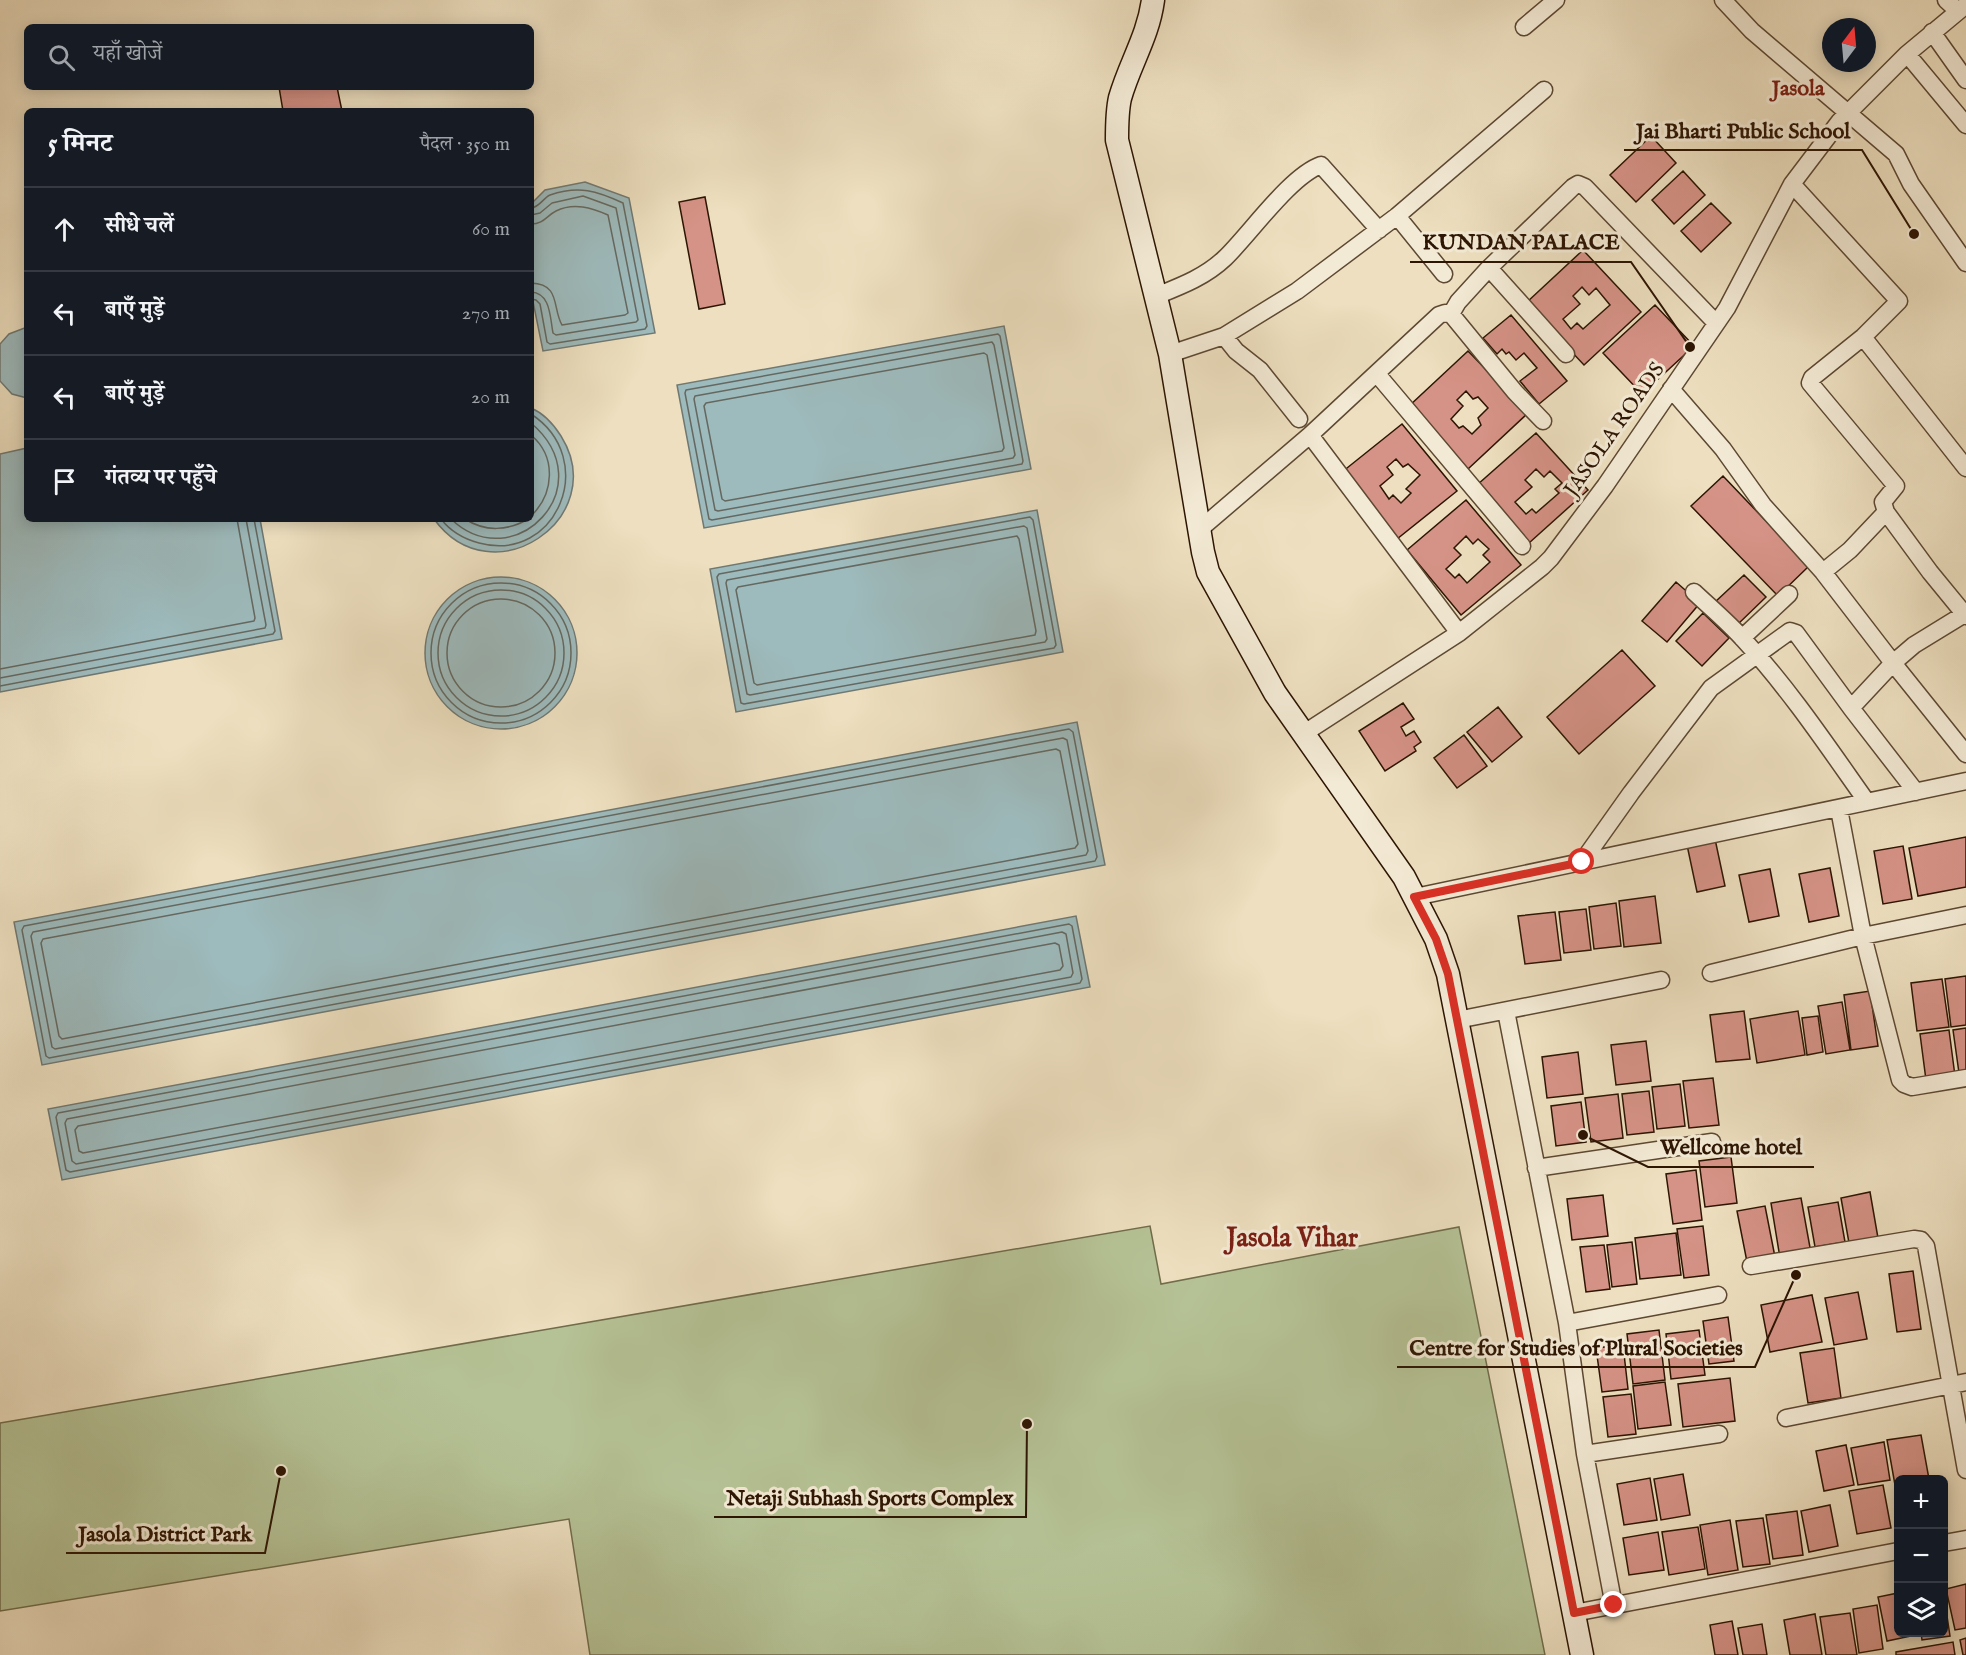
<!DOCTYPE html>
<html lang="hi">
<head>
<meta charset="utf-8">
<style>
  body { margin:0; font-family:"IM FELL English","Noto Serif Devanagari",serif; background:#242831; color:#f1f3f6 }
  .controls { position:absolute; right:18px; bottom:18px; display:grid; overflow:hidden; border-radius:9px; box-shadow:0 3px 15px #0003 }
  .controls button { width:54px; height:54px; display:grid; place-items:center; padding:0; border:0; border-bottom:2px solid #363941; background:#171b24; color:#f1f3f6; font:30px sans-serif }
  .compass { position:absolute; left:1822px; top:18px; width:54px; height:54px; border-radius:50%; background:#171b24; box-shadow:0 3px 15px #0003; rotate:16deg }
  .stop { position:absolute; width:18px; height:18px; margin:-14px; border:4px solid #d93025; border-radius:50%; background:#fff }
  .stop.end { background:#d93025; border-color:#fff; box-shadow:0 2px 6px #0008 }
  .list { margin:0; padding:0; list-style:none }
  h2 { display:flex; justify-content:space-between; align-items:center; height:78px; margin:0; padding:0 24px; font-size:26px }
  h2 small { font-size:20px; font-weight:400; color:#9ea1a6 }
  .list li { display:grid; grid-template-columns:39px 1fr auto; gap:18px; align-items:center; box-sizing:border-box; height:84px; padding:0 24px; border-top:2px solid #363941 }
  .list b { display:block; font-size:22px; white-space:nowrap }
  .list em { font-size:20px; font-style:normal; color:#9ea1a6 }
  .icon { flex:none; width:33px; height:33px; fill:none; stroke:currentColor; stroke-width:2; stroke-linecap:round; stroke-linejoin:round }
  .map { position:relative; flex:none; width:1966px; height:1655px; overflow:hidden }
  .search { position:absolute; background:#171b24; box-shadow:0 3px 15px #0003; left:24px; top:24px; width:510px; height:66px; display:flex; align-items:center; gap:15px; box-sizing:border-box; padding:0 21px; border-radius:9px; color:#9ea1a6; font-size:22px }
  .panel { position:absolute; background:#171b24; box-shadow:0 3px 15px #0003; left:24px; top:108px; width:510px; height:414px; border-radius:9px }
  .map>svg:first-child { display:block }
  .green { fill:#b5c295; stroke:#716c4c; stroke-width:1.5 }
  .water { fill:#9dbabc; stroke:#707872; stroke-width:1.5 }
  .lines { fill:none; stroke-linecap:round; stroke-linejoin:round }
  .shore { stroke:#656860; stroke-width:1.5 }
  .building { fill:#d59286; stroke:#2d1503; stroke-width:1.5; fill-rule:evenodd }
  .street-casing { stroke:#5d4832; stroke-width:19 }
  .secondary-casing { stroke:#2d1503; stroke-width:25 }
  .street { stroke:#f3ead5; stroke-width:16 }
  .secondary { stroke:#f3ead5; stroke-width:22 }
  .route { stroke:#d93025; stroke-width:8 }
  .labels { text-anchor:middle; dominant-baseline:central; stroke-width:6; stroke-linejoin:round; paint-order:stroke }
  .street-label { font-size:21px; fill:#2d1503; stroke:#f3ead5 }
  .neighbourhood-label { font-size:22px; font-weight:bold; fill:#7a1f14; stroke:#f3ead5 }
  .district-label { font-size:27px; font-weight:bold; fill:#7a1f14; stroke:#f3ead5 }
  .leader { fill:none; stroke:#2d1503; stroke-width:2 }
  .callout-dot { fill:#2d1503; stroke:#f3ead5; stroke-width:2 }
  .callout-label { font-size:22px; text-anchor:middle; font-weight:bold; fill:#2d1503; stroke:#f3ead5; stroke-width:6; stroke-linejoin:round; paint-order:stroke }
</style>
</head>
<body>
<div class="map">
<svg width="1966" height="1655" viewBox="0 0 1966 1655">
  <rect width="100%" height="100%" fill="#eddfbf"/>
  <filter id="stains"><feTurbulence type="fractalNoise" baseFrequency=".00333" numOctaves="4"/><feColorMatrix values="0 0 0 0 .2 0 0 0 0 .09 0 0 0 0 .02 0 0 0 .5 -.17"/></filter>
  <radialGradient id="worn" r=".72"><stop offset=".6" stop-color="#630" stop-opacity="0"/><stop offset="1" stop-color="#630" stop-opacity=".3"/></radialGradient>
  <path class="green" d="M1150,1226L1161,1284L1459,1227L1545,1655H590L569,1519L0,1611V1423Z"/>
  <path class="water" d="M585,182L629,198L655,333L543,351L531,292V204L545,190Z
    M1004,326L1031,469L704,528L677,385Z
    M27,327V398L12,394L0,381V344L9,334Z
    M531,408C543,413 554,425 561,436C612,518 492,599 434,519H531Z
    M27,448V519H260L282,639L0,692V454Z
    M1037,510L1063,652L736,712L710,569Z
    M425 653a76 76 0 1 1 152 0a76 76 0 1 1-152 0Z
    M1077,722L1105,865L42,1065L14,922Z
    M1076,916L1090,987L62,1180L48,1109Z"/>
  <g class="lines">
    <path class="shore" d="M531,208C540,207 543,198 550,195C579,185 597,191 623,203L647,326L645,329L550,344L547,342L540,304L536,300L531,299
      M531,215L540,213L552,203L583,196L616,208L638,320L636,322L556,335L553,333C550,318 551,293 531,292
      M531,224C544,224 546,216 556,211C574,202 592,208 608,215L628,313L625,315L562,325C552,308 561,284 531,283
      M998,334L1000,336L1023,461L1022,464L712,520L709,519L685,393L686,390Z
      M992,342L994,345L1015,455L1013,458L718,511L715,510L694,399L695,396Z
      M984,353L987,355L1004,448L1002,451L725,501L722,499L704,406L706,403Z
      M531,435C557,457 554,494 531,516
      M1030,517L1033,520L1056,645L1054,648L744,704L741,703L717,577L719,574Z
      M441,519C451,532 464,539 479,543C557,564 600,459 531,414
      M451,519C514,579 605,486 531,423
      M465,519C485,532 508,531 528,519
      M1024,526L1027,528L1047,639L1045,642L750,695L747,694L726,583L727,580Z
      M1017,536L1019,539L1036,631L1035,635L757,685L754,683L736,590L738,587Z
      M431 653a70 70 0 1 1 140 0a70 70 0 1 1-140 0Z
      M438 653a63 63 0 1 1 126 0a63 63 0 1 1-126 0Z
      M447 653a54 54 0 1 1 108 0a54 54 0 1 1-108 0Z
      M0,669L254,621L255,618L237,519
      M0,678L265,628L266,625L246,519
      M0,686L273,634L275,631L254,519
      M1069,729L1073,732L1097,857L1095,861L49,1058L46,1056L22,930L24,926Z
      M1063,738L1067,740L1088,851L1086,855L55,1049L52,1047L31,936L33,932Z
      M1056,749L1060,751L1078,844L1075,848L62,1039L59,1036L41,943L43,939Z
      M1069,924L1072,926L1082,979L1080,983L70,1172L66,1170L56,1117L58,1113Z
      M1062,932L1066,934L1073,973L1071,977L76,1164L72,1161L65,1123L67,1119Z
      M1055,943L1059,945L1063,966L1060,970L83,1153L79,1151L75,1130L78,1126Z"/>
  </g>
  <path class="building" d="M279,87H337L342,111H283Z
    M1651,136L1676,163L1636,202L1610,175Z
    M1683,171L1705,195L1674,224L1652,200Z
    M705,197L725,304L699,309L679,202Z
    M1711,203L1731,223L1701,252L1681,231Z
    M1583,250L1641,312L1584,365L1526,303ZM1582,287L1589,295L1596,288L1610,305L1583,329L1577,323L1571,329L1563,319L1580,304L1573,296Z
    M1655,305L1694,346L1642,394L1603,353Z
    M1511,315L1567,381L1539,404L1520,381L1537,368L1524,353L1516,360L1509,352L1506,354L1502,349L1497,354L1483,338Z
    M1468,351L1528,413L1468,469L1408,407ZM1466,391L1473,399L1478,397L1488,408L1478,418L1481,425L1472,434L1463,426L1459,428L1451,419L1463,406L1457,400Z
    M1402,424L1457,491L1397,539L1342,472ZM1396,459L1403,467L1408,464L1420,475L1406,489L1411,493L1401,503L1393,495L1389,499L1380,486L1393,475L1387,467Z
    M1536,433L1588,490L1529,543L1477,485ZM1536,469L1544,477L1550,471L1562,483L1555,489L1559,493L1536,513L1532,509L1526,514L1515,502L1532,487L1525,480Z
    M1723,476L1809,566L1778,596L1691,506Z
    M1466,500L1521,565L1461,615L1407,550ZM1466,536L1473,544L1478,539L1489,549L1483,555L1490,562L1467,583L1459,574L1455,578L1446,569L1461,555L1454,548Z
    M1744,575L1766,597L1736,626L1714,603Z
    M1676,582L1700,603L1667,642L1642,621Z
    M1703,613L1729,638L1702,666L1676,641Z
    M1622,650L1655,686L1579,754L1547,717Z
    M1403,703L1414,719L1401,727L1406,736L1414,731L1421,742L1414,747L1416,751L1385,771L1359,731Z
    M1498,707L1522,737L1492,762L1467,732Z
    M1464,735L1487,766L1457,788L1434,758Z
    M1966,837V887L1918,896L1909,848Z
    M1715,839L1725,886L1697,892L1687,845Z
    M1903,846L1912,899L1883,904L1874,851Z
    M1830,868L1839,916L1809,922L1799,874Z
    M1770,869L1779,916L1749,922L1739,875Z
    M1655,896L1661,943L1624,947L1619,901Z
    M1616,903L1621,946L1594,949L1589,907Z
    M1586,909L1591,950L1564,953L1559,912Z
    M1555,912L1561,960L1525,964L1518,916Z
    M1966,976V1025L1951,1027L1945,979Z
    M1942,979L1949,1027L1917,1031L1911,983Z
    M1870,991L1878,1046L1851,1050L1844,995Z
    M1842,1002L1850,1050L1826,1054L1818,1006Z
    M1744,1011L1750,1059L1716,1062L1710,1015Z
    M1798,1011L1805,1055L1757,1063L1750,1019Z
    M1818,1016L1823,1052L1807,1055L1802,1018Z
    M1966,1028V1072L1959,1073L1953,1030Z
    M1949,1030L1955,1076L1926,1080L1920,1034Z
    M1646,1041L1651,1081L1616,1085L1611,1045Z
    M1578,1052L1583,1094L1547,1098L1542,1057Z
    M1713,1078L1719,1125L1689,1128L1683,1081Z
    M1680,1084L1685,1126L1657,1129L1652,1087Z
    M1649,1091L1654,1132L1627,1135L1622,1094Z
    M1618,1094L1623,1138L1591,1142L1585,1098Z
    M1581,1102L1586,1142L1556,1146L1551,1106Z
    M1731,1157L1737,1203L1705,1207L1699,1161Z
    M1696,1170L1702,1220L1673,1224L1666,1174Z
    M1870,1192L1878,1238L1849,1243L1841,1198Z
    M1603,1195L1608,1236L1572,1240L1567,1199Z
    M1801,1198L1811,1253L1780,1258L1771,1203Z
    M1838,1202L1845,1242L1815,1247L1808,1207Z
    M1765,1206L1775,1257L1747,1262L1737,1211Z
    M1703,1226L1709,1275L1684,1278L1677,1229Z
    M1676,1233L1681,1275L1640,1279L1635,1238Z
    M1632,1242L1637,1284L1612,1287L1607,1245Z
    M1604,1245L1610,1289L1586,1292L1580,1247Z
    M1913,1271L1921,1329L1897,1332L1889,1274Z
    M1858,1292L1867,1339L1834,1345L1825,1298Z
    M1812,1295L1822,1342L1770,1352L1761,1305Z
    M1728,1317L1734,1361L1709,1364L1703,1321Z
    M1659,1330L1665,1380L1633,1384L1627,1334Z
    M1699,1330L1705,1375L1671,1379L1666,1334Z
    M1623,1345L1628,1389L1602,1392L1596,1348Z
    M1834,1348L1841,1398L1808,1403L1800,1353Z
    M1730,1378L1735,1421L1683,1427L1678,1384Z
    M1665,1382L1671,1425L1638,1429L1633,1386Z
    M1631,1394L1636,1434L1608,1437L1603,1397Z
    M1921,1435L1929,1479L1898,1480V1484L1895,1485L1887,1440Z
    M1884,1442L1890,1480L1858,1485L1851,1448Z
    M1846,1445L1854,1485L1824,1491L1816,1451Z
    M1683,1474L1690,1515L1661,1520L1654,1479Z
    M1650,1478L1657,1520L1624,1525L1617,1484Z
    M1883,1485L1891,1528L1857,1534L1849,1491Z
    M1830,1505L1838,1546L1809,1552L1801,1511Z
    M1797,1511L1803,1555L1773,1559L1766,1515Z
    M1763,1518L1770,1564L1743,1567L1736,1521Z
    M1730,1520L1738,1570L1708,1575L1700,1525Z
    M1698,1527L1705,1569L1669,1575L1662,1532Z
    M1658,1532L1664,1570L1629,1575L1623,1538Z
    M1966,1584V1628L1955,1630L1946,1589Z
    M1898,1593V1632H1916V1635L1887,1641L1878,1597Z
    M1944,1596L1950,1636L1922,1640L1921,1632H1944Z
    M1877,1605L1883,1649L1859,1653L1853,1609Z
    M1850,1613L1857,1655H1826L1820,1617Z
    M1815,1614L1822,1655H1790L1784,1620Z
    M1732,1621L1738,1655H1715L1710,1625Z
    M1762,1624L1767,1655H1743L1738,1628Z
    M1966,1638V1655H1963L1960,1640Z
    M1953,1642L1955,1655H1896V1652Z"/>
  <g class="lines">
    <g class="street-casing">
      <path id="street" d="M1723,0L1752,31L1896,154L1911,184L1966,263
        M1946,0L1958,11
        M1524,27L1556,0
        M1932,32L1966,80
        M1907,54L1966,125
        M1792,184L1899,301L1863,337L1812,378L1810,383L1896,486L1883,502L1886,512L1930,572L1966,616
        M1397,216L1444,274
        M1489,268L1566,354
        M1156,296C1181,286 1205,277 1225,258C1250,234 1290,176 1321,165L1379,230
        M1451,314L1458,302L1489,268L1573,187L1578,184L1585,187L1716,323
        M1224,336L1236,351L1260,370L1299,419
        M1863,337L1966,468
        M1170,354L1224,336L1297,291L1397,216L1544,90
        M1377,374L1522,546
        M1310,435L1459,633
        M1199,530L1310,435L1439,315L1445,313L1451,314L1515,392L1543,421
        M1823,572L1850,550L1886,512
        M1694,592C1711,608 1729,623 1744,640C1790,690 1828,747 1867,802
        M1966,613L1914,645L1893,663L1966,754
        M1742,638L1789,594
        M1851,708L1916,792
        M1303,734L1459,633L1542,567L1551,558L1605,486L1727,308L1792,184L1839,122L1907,54L1966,5
        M1839,809L1863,936L1900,1080L1904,1084L1912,1087L1966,1078
        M1582,862L1631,793L1711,688L1790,631L1796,633L1851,708L1893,663L1823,572L1763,505L1723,449L1671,389
        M1415,897L1966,781
        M1711,973L1863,936L1966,915
        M1506,1011L1567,1323L1585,1454L1614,1606
        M1457,1020L1661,980
        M1536,1168L1712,1142
        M1751,1266L1914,1239L1921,1240L1926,1246L1966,1470
        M1567,1323L1718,1295
        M1786,1418L1966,1382
        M1585,1454L1719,1434
        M1944,1543L1966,1539
        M1574,1613L1898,1551"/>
    </g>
    <g class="secondary-casing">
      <path id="secondary" d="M1153,0C1148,37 1130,63 1120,98C1117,111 1117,126 1117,140L1170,354L1203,552L1208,572L1275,693L1404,877L1436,939L1448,974L1582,1655"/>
    </g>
    <use href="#street" class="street"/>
    <use href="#secondary" class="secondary"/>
  </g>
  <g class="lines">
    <path class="route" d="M1582,862L1414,897L1436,939L1448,974L1574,1613L1614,1605"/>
  </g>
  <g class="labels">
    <g class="street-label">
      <text transform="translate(1615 430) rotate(-55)">JASOLA ROADS</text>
    </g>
    <g class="neighbourhood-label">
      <text x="1798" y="89">Jasola</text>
    </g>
    <g class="district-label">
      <text x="1292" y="1239">Jasola Vihar</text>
    </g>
  </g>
  <path class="leader" d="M1914 234L1862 150H1624M1690 347L1631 262H1410M1583 1135L1648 1167H1814M1796 1275L1755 1367H1397M1027 1424L1026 1517H714M281 1471L265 1553H66"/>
  <g class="callout-dot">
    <circle cx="1914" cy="234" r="6"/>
    <circle cx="1690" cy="347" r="6"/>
    <circle cx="1583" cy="1135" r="6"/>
    <circle cx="1796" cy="1275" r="6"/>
    <circle cx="1027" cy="1424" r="6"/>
    <circle cx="281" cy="1471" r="6"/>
  </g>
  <g class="callout-label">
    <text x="1743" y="138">Jai Bharti Public School</text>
    <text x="1521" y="249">KUNDAN PALACE</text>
    <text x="1731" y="1154">Wellcome hotel</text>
    <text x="1576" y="1355">Centre for Studies of Plural Societies</text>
    <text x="870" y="1505">Netaji Subhash Sports Complex</text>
    <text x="165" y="1541">Jasola District Park</text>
  </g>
  <rect width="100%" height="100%" filter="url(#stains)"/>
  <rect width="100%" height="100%" fill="url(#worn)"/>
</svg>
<div class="controls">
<button>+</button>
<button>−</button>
<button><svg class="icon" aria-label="layers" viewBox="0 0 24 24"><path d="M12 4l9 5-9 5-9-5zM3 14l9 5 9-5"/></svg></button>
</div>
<svg class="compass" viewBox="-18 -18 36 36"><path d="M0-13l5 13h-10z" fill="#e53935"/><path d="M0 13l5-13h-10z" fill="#9ea1a6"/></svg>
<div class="stop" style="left:1582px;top:862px"></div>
<div class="stop end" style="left:1614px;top:1605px"></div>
<div class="search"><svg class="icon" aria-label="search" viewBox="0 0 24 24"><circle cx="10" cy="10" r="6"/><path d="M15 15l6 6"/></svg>यहाँ खोजें</div>
<section class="panel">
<h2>5 मिनट<small>पैदल · 350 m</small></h2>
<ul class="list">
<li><svg class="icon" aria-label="ahead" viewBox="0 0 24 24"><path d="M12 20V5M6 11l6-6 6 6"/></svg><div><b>सीधे चलें</b></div><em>60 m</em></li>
<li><svg class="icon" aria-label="left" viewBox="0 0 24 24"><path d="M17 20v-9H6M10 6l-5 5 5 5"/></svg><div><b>बाएँ मुड़ें</b></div><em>270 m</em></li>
<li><svg class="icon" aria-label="left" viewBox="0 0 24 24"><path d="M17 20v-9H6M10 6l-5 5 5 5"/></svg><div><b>बाएँ मुड़ें</b></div><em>20 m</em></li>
<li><svg class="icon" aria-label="arrive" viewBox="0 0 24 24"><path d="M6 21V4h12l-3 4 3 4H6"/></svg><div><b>गंतव्य पर पहुँचे</b></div></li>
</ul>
</section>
</div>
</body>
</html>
